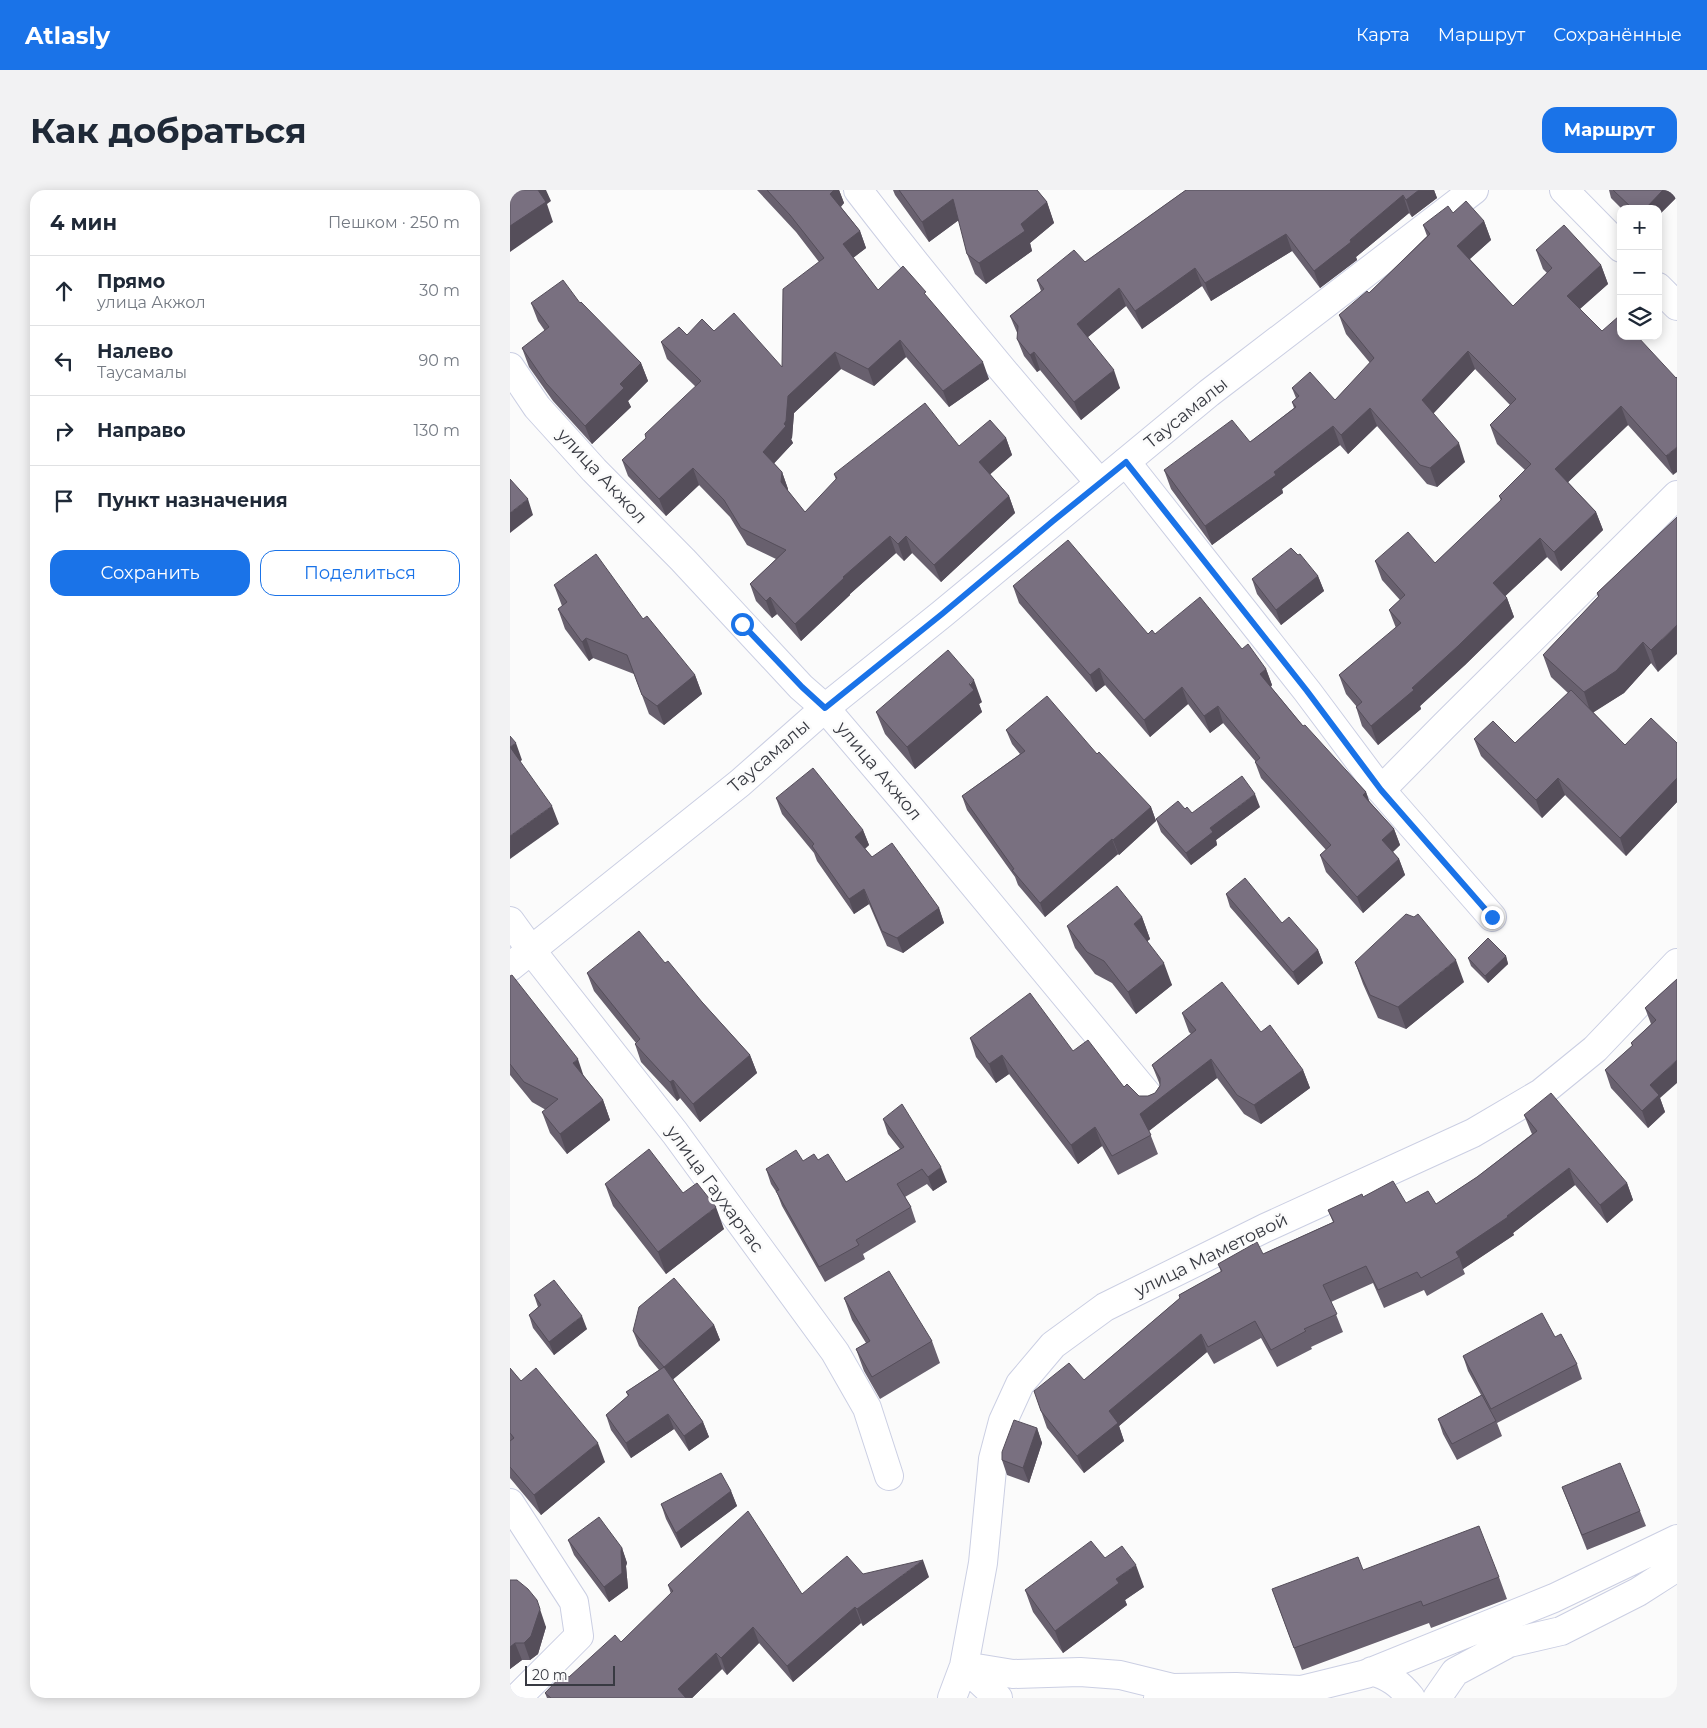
<!DOCTYPE html>
<html lang="ru">
<head>
<meta charset="utf-8">
<style>
  body { margin:0; font-family:Montserrat,sans-serif; background:#f2f2f3; color:#1f2937 }
  .controls { position:absolute; right:15px; top:15px; display:grid; overflow:hidden; border-radius:10px; box-shadow:0 2px 12px #0003 }
  .controls button { width:45px; height:45px; display:grid; place-items:center; padding:0; border:0; border-bottom:1px solid #e0e1e3; background:#fff; color:#1f2937; font:25px sans-serif }
  .scale { position:absolute; left:15px; bottom:12px; width:90px; box-sizing:border-box; padding-left:5px; border:2px solid #383a42; border-top:0; font-size:14px; line-height:18px; white-space:nowrap; color:#383a42; -webkit-text-stroke:4px #fbfbfb; paint-order:stroke }
  .stop { position:absolute; width:15px; height:15px; margin:-11px; border:4px solid #1a73e8; border-radius:50%; background:#fff }
  .stop.end { background:#1a73e8; border-color:#fff; box-shadow:0 1px 5px #0008 }
  .list { margin:0; padding:0; list-style:none }
  h2 { display:flex; justify-content:space-between; align-items:center; height:65px; margin:0; padding:0 20px; font-size:21px }
  h2 small { font-size:16px; font-weight:400; color:#747a83 }
  .list li { display:grid; grid-template-columns:32px 1fr auto; gap:15px; align-items:center; box-sizing:border-box; height:70px; padding:0 20px; border-top:1px solid #e0e1e3 }
  .list b { display:block; font-size:19px; white-space:nowrap }
  .list p { margin:0; font-size:16px; white-space:nowrap; color:#747a83 }
  .list em { font-size:16px; font-style:normal; color:#747a83 }
  .actions { display:flex; gap:10px; padding:15px 20px }
  .actions a { flex:1; padding:11px 0; border:1px solid #1a73e8; border-radius:15px; text-align:center; font-size:18px; color:#1a73e8 }
  .actions .main { background:#1a73e8; color:#fff }
  .icon { flex:none; width:28px; height:28px; fill:none; stroke:currentColor; stroke-width:2; stroke-linecap:round; stroke-linejoin:round }
  .map { position:relative; flex:none; width:1167px; height:1508px; overflow:hidden; border-radius:15px }
  header { display:flex; align-items:center; gap:30px; box-sizing:border-box; height:70px; padding:0 25px; background:#1a73e8; color:#fff }
  header strong { font-size:24px }
  nav { display:flex; gap:28px; margin-inline-start:auto; font-size:18px }
  .intro { display:flex; align-items:center; justify-content:space-between; box-sizing:border-box; height:120px; padding:0 30px }
  h1 { margin:0; font-size:35px }
  .button { padding:12px 22px; border-radius:15px; background:#1a73e8; color:#fff; font-size:18px; font-weight:700 }
  main { display:flex; gap:30px; padding:0 30px }
  aside { flex:1; background:#fff; border-radius:15px; box-shadow:0 2px 12px #0003 }
  .map>svg:first-child { display:block }
  .lines { fill:none; stroke-linecap:round; stroke-linejoin:round }
  .street-casing { stroke:#cbcfe3; stroke-width:30 }
  .secondary-casing { stroke:#cbcfe3; stroke-width:30 }
  .street { stroke:#fff; stroke-width:28 }
  .secondary { stroke:#fff; stroke-width:28 }
  .wall { fill:#68606e }
  .shaded-wall { fill:#554e5a }
  .building { fill:#797080; stroke:#554e5a }
  .route { stroke:#1a73e8; stroke-width:6 }
  .labels { text-anchor:middle; dominant-baseline:central; stroke-width:5; stroke-linejoin:round; paint-order:stroke }
  .street-label { font-size:18px; fill:#383a42; stroke:#fbfbfb }
</style>
</head>
<body>
<header>
<strong>Atlasly</strong>
<nav><a>Карта</a><a>Маршрут</a><a>Сохранённые</a></nav>
</header>
<div class="intro"><h1>Как добраться</h1><a class="button">Маршрут</a></div>
<main>
<aside>
<h2>4 мин<small>Пешком · 250 m</small></h2>
<ul class="list">
<li><svg class="icon" aria-label="ahead" viewBox="0 0 24 24"><path d="M12 20V5M6 11l6-6 6 6"/></svg><div><b>Прямо</b><p>улица Акжол</p></div><em>30 m</em></li>
<li><svg class="icon" aria-label="left" viewBox="0 0 24 24"><path d="M17 20v-9H6M10 6l-5 5 5 5"/></svg><div><b>Налево</b><p>Таусамалы</p></div><em>90 m</em></li>
<li><svg class="icon" aria-label="right" viewBox="0 0 24 24"><path d="M7 20v-9h11M14 6l5 5-5 5"/></svg><div><b>Направо</b></div><em>130 m</em></li>
<li><svg class="icon" aria-label="arrive" viewBox="0 0 24 24"><path d="M6 21V4h12l-3 4 3 4H6"/></svg><div><b>Пункт назначения</b></div></li>
</ul>
<div class="actions"><a class="main">Сохранить</a><a>Поделиться</a></div>
</aside>
<div class="map">
<svg width="1167" height="1508" viewBox="0 0 1167 1508">
  <rect width="100%" height="100%" fill="#fbfbfb"/>
  <g class="lines">
    <g class="street-casing">
      <path id="street" d="M348,0C425,100 506,198 590,293
        M1054,0L1111,58
        M1148,97L1167,116
        M616,272L797,501L871,600L982,727
        M315,518L401,619L642,910
        M871,600L934,536L1167,305
        M0,731L21,760L165,943L325,1162L357,1218L379,1286
        M0,1313L64,1412L69,1446L7,1508
        M454,1476L503,1484L570,1482L610,1485L663,1498
        M454,1476L488,1508
        M862,1481C879,1486 890,1494 901,1508
        M442,1508L454,1476L473,1373L483,1269L493,1231L510,1194L543,1155L595,1117L755,1038L963,943L1031,903L1085,859L1167,773
        M648,1508L663,1498L726,1497L791,1500L856,1484L1044,1408L1167,1349
        M927,1508L945,1482L999,1453L1051,1441L1128,1402L1167,1377"/>
    </g>
    <g class="secondary-casing">
      <path id="secondary" d="M0,177L27,217L84,280L173,370L291,497L315,518
        M0,777L230,593L315,518L432,424L699,203L964,0"/>
    </g>
    <use href="#street" class="street"/>
    <use href="#secondary" class="secondary"/>
  </g>
  <path class="wall" d="M247,0H329L334,13L331,17L350,41L356,58L343,68L368,100L418,108L479,189L439,217L396,167L364,196L331,179L284,223L282,248L281,249L283,253L264,273L272,282L278,299V301L295,322L326,290L324,284L449,256L496,248L502,265L480,284L499,306L505,323L431,392L402,363L394,371L386,363L340,404V405L291,451L267,424L262,428L246,411L240,394L266,369L237,355L220,327L189,295L156,326L118,286L112,270L136,248L186,197L157,169L151,152L177,145L204,141L272,177L309,72L286,42Z
    M383,0H527L537,12L544,33L520,53L522,61L476,94L465,84L457,64L449,30L419,52L385,5Z
    M676,0H924L927,8L902,27L899,23L846,67L847,70L810,98L782,61L701,111L692,96L632,139L616,116L578,147L610,198L571,230L530,180L527,182L514,166L507,149L508,145L500,126L531,101L527,90L575,72Z
    M1099,0H1167V7L1148,26V19H1112L1101,8Z
    M943,23L974,31L981,50L960,69L1003,116L1037,83L1033,79L1026,60L1091,75L1098,94L1070,119L1092,141L1127,146L1163,285L1118,235L1058,292L1086,322L1093,340L1051,381L1037,367L995,406L997,408L1004,427L955,475L910,516L911,519L868,555L852,536L846,517H847L836,504L829,485L886,438L879,420L890,410L872,390L865,371L925,373L991,311L989,306L1015,280L987,254L980,235L1000,215L965,179L923,224L955,272L927,297L917,294L867,236L838,264L830,255L772,299L773,303L702,355L661,299L654,280L740,252L784,218L782,212L786,208L782,198L825,210L860,173L836,144L829,125L859,103L917,46L913,35Z
    M21,113H70L131,173L138,191L118,211L121,217L82,254L43,211L19,177L12,158L35,141L28,131Z
    M1167,327L1148,482L1141,473L1114,503L1083,522L1115,555L1167,553V612L1116,666L1055,605L1032,628L971,566L964,549L1005,553L1058,503L1041,487L1033,465L1088,407L1087,403Z
    M788,365L808,386L814,401L771,435L747,404L742,389Z
    M44,395L185,485L192,504L154,535L139,524L124,484L83,468L79,471L55,439L48,419L52,416Z
    M503,396L638,444H645L732,459L756,479L762,495L761,497L793,536L856,602L859,611L884,639L890,655L883,662L889,669L895,685L853,723L816,682L810,665L816,660L751,588L745,572H746L713,533L700,543L678,514L640,547L595,495L586,502L509,413Z
    M472,512L469,514L472,522L405,579L375,544L366,522Z
    M496,540L587,564L641,617L646,631L609,665L608,664L535,727L508,695L505,687L457,620L452,606L510,564L502,554Z
    M266,608L353,640L359,655L355,659L362,667L429,718L434,733L393,763L377,756L359,714L344,724L307,671L304,663L272,624Z
    M750,617L706,650L707,655L681,675L651,642L646,629L675,619L682,623Z
    M716,704L772,733L808,760L813,773L788,795L720,717Z
    M632,727L640,749L637,751L662,795L626,824L602,793L585,784L565,758L557,736Z
    M996,766L998,774L978,793L961,776L958,768Z
    M845,772L954,792L896,839L868,828L853,794Z
    M155,773L192,812L240,865L247,883L190,932L170,908L167,911L131,872L125,854L126,853L84,801L77,783Z
    M0,786L74,886L93,910L100,930L57,964L40,943L32,922L36,920L22,912L0,885Z
    M1167,789L1150,908L1155,922L1138,938L1101,898L1095,880L1122,856L1121,853L1141,834L1135,818Z
    M672,823L751,842L793,880L800,898L751,934L734,924L707,888L639,941L648,964L608,985L592,956L568,974L499,884L486,893L466,867L460,848L563,861L614,897L629,906H638L645,903L650,895L642,875L681,844L679,842Z
    M1014,925L1117,993L1123,1010L1097,1033L1065,995L1003,1043L1004,1045L953,1079L955,1084L917,1106L914,1100L874,1118L863,1093L821,1112L833,1142L801,1157L802,1159L767,1177L751,1148L704,1174L697,1162L609,1236L614,1251L574,1283L537,1238L524,1201L574,1190L670,1108L669,1105L711,1082L708,1074L753,1064L823,1032L818,1020L853,1007L896,1013L926,1014L967,987L1022,944L1021,942Z
    M373,929L437,992L423,1001L417,994L395,1007L401,1017L406,1032L353,1064L355,1069L315,1092L272,1016L267,1003L261,994L256,979L293,971L308,970L336,992L390,959L378,944Z
    M95,994L173,1003L214,1039L156,1084L103,1016Z
    M24,1105L77,1139L44,1165L23,1138L19,1125L28,1117Z
    M334,1108L422,1151L430,1173L370,1209L354,1181L346,1159L356,1153L342,1130Z
    M204,1135L210,1150L163,1189L193,1232L199,1247L179,1261L164,1239L121,1268L101,1240L96,1225L118,1206L116,1202L149,1180L129,1156L123,1141Z
    M1045,1147L1067,1174L1072,1189L987,1233L992,1246L947,1270L933,1244L928,1229L971,1205L958,1181L953,1166Z
    M0,1178L11,1191L95,1272L31,1325L0,1288Z
    M527,1238L532,1253L519,1293L497,1285L492,1270Z
    M1052,1297L1130,1321L1136,1336L1077,1360Z
    M221,1301L227,1316L171,1358L156,1329L151,1314Z
    M58,1350L112,1358L117,1373L116,1376L118,1398L99,1412L64,1365Z
    M595,1368L634,1397L615,1410L617,1415L553,1463L523,1422L515,1400Z
    M353,1384L419,1387L353,1436L351,1433L283,1492L249,1453L217,1485L212,1479L182,1508H37L35,1503L111,1452L161,1404L158,1395L292,1404Z
    M989,1387L997,1409L921,1438L919,1433L792,1480L762,1399Z
    M0,1390L36,1437L28,1464L20,1470H12L0,1479Z"/>
  <path class="shaded-wall" d="M27,0H36L41,11L37,14L43,32L0,62V36Z
    M324,0H329L334,13L326,21L320,4Z
    M909,0H924L927,8L902,27L896,10Z
    M1153,0H1167V7L1148,26V19H1135Z
    M893,5L899,23L846,67L847,70L810,98L804,81Z
    M443,9L450,29L419,52L412,32Z
    M537,12L544,33L520,53L522,61L476,94L469,73L511,34Z
    M974,31L981,50L954,74L947,56Z
    M350,41L356,58L339,71L333,54Z
    M776,44L782,61L701,111L695,93Z
    M1091,75L1098,94L1064,124L1057,106Z
    M685,78L692,96L632,139L625,121Z
    M609,98L616,116L573,151L567,134Z
    M390,150L396,167L364,196L358,179Z
    M958,161L965,179L918,229L912,210Z
    M325,162L331,179L284,223L282,248L281,249L283,253L259,279L253,262L274,234L278,206Z
    M524,162L530,180L527,182L520,165Z
    M473,172L479,189L439,217L433,201Z
    M131,173L138,191L118,211L121,217L82,254L75,236L110,194Z
    M604,180L610,198L571,230L564,212Z
    M1111,216L1118,235L1052,298L1045,279Z
    M860,218L867,236L838,264L831,245Z
    M823,236L830,255L772,299L773,303L702,355L695,336L764,282Z
    M496,248L502,265L475,289L469,272Z
    M949,253L955,272L927,297L920,278Z
    M1167,257V282L1163,285L1156,266Z
    M183,278L189,295L156,326L149,309Z
    M272,282L278,299V309L271,292Z
    M499,306L505,323L431,392L424,375Z
    M18,309L23,325L0,343V323Z
    M1086,322L1093,340L1051,381L1044,362Z
    M380,346L386,363L340,404V405L291,451L285,434L333,387Z
    M396,346L402,363L394,371L388,354Z
    M1030,348L1037,367L989,412L983,393Z
    M808,386L814,401L771,435L766,420Z
    M260,407L267,424L262,428L256,411Z
    M997,408L1004,427L955,475L910,516L911,519L868,555L861,536Z
    M1167,435V464L1148,482L1141,460Z
    M76,448L83,468L79,471L72,452Z
    M1133,452L1141,473L1114,503L1081,524L1074,502Z
    M589,478L595,495L586,502L580,485Z
    M756,479L762,495L756,500L750,484Z
    M185,485L192,504L154,535L147,516Z
    M464,490L472,512L469,514L472,522L405,579L397,557Z
    M672,497L678,514L640,547L634,530Z
    M708,516L713,533L700,543L694,526Z
    M6,553L12,570L7,574L0,557Z
    M1048,588L1055,605L1032,628L1026,610Z
    M1167,588V612L1116,666L1110,648Z
    M856,602L862,619L853,605Z
    M745,604L750,617L706,650L707,655L681,675L676,663L700,638Z
    M42,616L49,634L0,669V646Z
    M641,617L646,631L609,665L603,650Z
    M884,639L890,655L878,666L872,650Z
    M353,640L359,655L351,662L345,647Z
    M602,649L608,664L535,727L530,713Z
    M889,669L895,685L853,723L847,707Z
    M354,699L359,714L344,724L339,709Z
    M429,718L434,733L393,763L387,748Z
    M632,727L640,749L632,756L624,734Z
    M808,760L813,773L788,795L783,782Z
    M996,766L998,774L978,793L975,786Z
    M946,770L954,792L896,839L888,817Z
    M654,773L662,795L626,824L618,802Z
    M240,865L247,883L190,932L183,914Z
    M492,865L499,884L486,893L479,874Z
    M68,869L75,890L63,873Z
    M701,869L707,888L636,943L630,924Z
    M1167,870V893L1150,908L1155,922L1138,938L1132,921L1140,895Z
    M793,880L800,898L751,934L744,915Z
    M163,890L170,908L167,911L160,892Z
    M93,910L100,930L57,964L50,944Z
    M585,937L592,956L568,974L561,955Z
    M431,977L437,992L423,1001L418,987Z
    M1059,978L1065,995L1003,1043L1004,1045L953,1079L949,1067L946,1062L997,1026Z
    M1117,993L1123,1010L1097,1033L1090,1015Z
    M206,1017L214,1039L156,1084L148,1062Z
    M72,1126L77,1139L44,1165L39,1152Z
    M204,1135L210,1150L160,1192L154,1177Z
    M691,1144L697,1162L609,1236L614,1251L574,1283L567,1266L599,1221Z
    M158,1224L164,1239L121,1268L116,1253Z
    M193,1232L199,1247L179,1261L174,1246Z
    M527,1238L532,1253L519,1293L513,1278Z
    M88,1253L95,1272L31,1325L24,1305Z
    M221,1301L227,1316L171,1358L166,1343Z
    M112,1358L117,1373L116,1376L118,1398L99,1412L94,1397Z
    M413,1370L419,1387L353,1436L347,1419Z
    M626,1375L634,1397L615,1410L617,1415L553,1463L545,1441L606,1389Z
    M345,1417L351,1433L283,1492L277,1476Z
    M30,1419L36,1437L28,1464L20,1470L14,1453Z
    M243,1437L249,1453L217,1485L211,1468Z
    M5,1453L12,1470L0,1479V1457Z
    M206,1463L212,1479L182,1508H171L168,1499Z"/>
  <path class="building" d="M0,0H28L36,12L0,36Z
    M257,0H324L320,4L350,41L333,54L368,100L393,76L416,102L414,103L473,172L433,201L390,150L358,179L325,162L278,206L276,231L274,234L276,236L253,262L272,282L271,292L295,322L327,288L324,284L415,213L449,256L480,230L496,248L469,272L499,306L424,375L396,346L388,354L380,346L333,387L334,388L285,434L260,407L256,411L240,394L276,360L231,338L214,310L183,278L149,309L112,270L136,248L135,244L191,191L151,152L169,137L177,145L192,129L204,141L224,123L272,177L273,99L314,68L280,25Z
    M389,0H527L537,12L511,34L515,41L469,73L457,64L443,9L412,32Z
    M676,0H909L896,10L893,5L840,50L841,52L804,81L776,44L695,93L685,78L625,121L609,98L567,134L604,180L564,212L524,162L520,165L507,149L508,136L500,126L534,99L527,90L564,60L575,72Z
    M1103,0H1153L1135,19H1123Z
    M956,11L974,31L947,56L1003,116L1042,78L1026,60L1054,35L1091,75L1057,106L1092,141L1109,126L1111,128V146H1127L1166,188L1167,187V257L1156,266L1111,216L1045,279L1086,322L1044,362L1030,348L983,393L997,408L948,456L902,498L904,500L861,536L846,517L852,512L829,485L891,433L879,420L895,405L865,371L898,342L925,373L992,309L989,306L1021,274L980,235L1006,209L958,161L912,210L949,253L920,278L910,275L860,218L831,245L823,236L764,282L766,285L695,336L654,280L722,230L740,252L786,217L782,212L789,206L782,198L800,182L825,210L864,168L829,125L857,101L859,103L920,44L913,35L938,16L943,23Z
    M53,90L70,113L71,112L131,173L110,194L114,198L75,236L36,193L12,158L39,137L21,113Z
    M0,289L18,309L0,323Z
    M1167,327V435L1141,460L1133,452L1106,481L1074,502L1033,465L1089,406L1087,403Z
    M558,350L638,444L642,440L645,444L690,407L732,459L738,454L756,479L750,484L793,536L795,535L856,602L853,605L884,639L872,650L889,669L847,707L810,665L821,655L745,572L750,568L708,516L694,526L672,497L634,530L589,478L580,485L503,396Z
    M781,358L788,365L790,364L808,386L766,420L742,389Z
    M86,364L133,429L137,426L185,485L147,516L132,505L117,465L76,448L72,452L48,419L57,412L44,395Z
    M438,460L464,490L459,494L464,500L397,557L366,522Z
    M1061,500L1115,555L1141,528L1167,553V588L1110,648L1048,588L1026,610L964,549L983,531L1005,553Z
    M537,506L587,564L589,562L641,617L603,650L602,649L530,713L502,680L504,679L452,606L515,561L496,540Z
    M0,546L6,553L0,557L42,616L0,646Z
    M303,578L353,640L345,647L362,667L382,653L429,718L387,748L372,741L354,699L339,709L302,656L304,654L266,608Z
    M732,586L745,604L700,638L703,642L676,663L646,629L668,611L675,619L677,617L682,623Z
    M735,688L772,733L779,727L808,760L783,782L716,704Z
    M607,696L632,727L624,734L654,773L618,802L594,771L577,762L557,736Z
    M896,724L904,727L908,724L946,770L888,817L860,805L845,772Z
    M129,741L155,773L158,771L192,812L240,865L183,914L163,890L160,892L125,854L130,849L77,783Z
    M978,748L996,766L975,786L958,768Z
    M2,785L68,869L63,873L93,910L50,944L32,922L48,909L14,892L0,874V786Z
    M1167,789V870L1140,895L1149,905L1132,921L1095,880L1123,855L1121,853L1146,830L1135,818Z
    M712,792L751,842L760,835L793,880L744,915L727,905L701,869L630,924L641,945L602,966L585,937L561,955L492,865L479,874L460,848L520,803L563,861L578,850L614,897L617,894L629,906H638L645,903L650,896V888L642,875L686,840L672,823Z
    M1041,903L1117,993L1090,1015L1059,978L997,1026L998,1027L946,1062L949,1067L911,1088L907,1082L868,1100L856,1076L813,1095L827,1124L794,1139L796,1141L761,1160L745,1131L698,1157L691,1144L599,1221L608,1233L567,1266L531,1221L524,1201L559,1173L574,1190L670,1108L669,1105L712,1081L708,1074L747,1052L753,1064L824,1032L818,1020L852,1004L853,1007L883,991L896,1013L918,1001L926,1014L967,987L1027,941L1014,925Z
    M392,914L431,977L418,987L412,979L387,994L401,1017L346,1050L349,1055L309,1077L266,1001L269,1000L256,979L286,960L293,971L304,964L308,970L318,964L336,992L394,957L373,929Z
    M139,959L173,1003L187,993L206,1017L148,1062L95,994Z
    M379,1081L422,1151L362,1187L346,1159L360,1151L334,1108Z
    M164,1088L204,1135L154,1177L123,1141L129,1117Z
    M44,1090L72,1126L39,1152L19,1125L31,1115L24,1105Z
    M1032,1123L1045,1147L1051,1144L1067,1174L981,1219L953,1166Z
    M154,1177L193,1232L174,1246L158,1224L116,1253L96,1225L119,1205L116,1202Z
    M0,1178L11,1191L26,1178L88,1253L24,1305L0,1277V1251L4,1248L0,1243Z
    M972,1205L986,1231L942,1254L928,1229Z
    M504,1230L527,1238L513,1278L492,1270V1262Z
    M1110,1273L1130,1321L1072,1345L1052,1297Z
    M211,1283L221,1301L166,1343L151,1314Z
    M238,1321L292,1404L337,1366L353,1384L413,1370L347,1419L345,1417L277,1476L243,1437L211,1468L206,1463L168,1499L176,1508H41L35,1503L54,1483L59,1487L105,1445L111,1452L163,1401L158,1395Z
    M89,1327L112,1358L111,1361L112,1383L94,1397L58,1350Z
    M969,1336L989,1387L913,1416L911,1411L784,1458L762,1399L848,1367L853,1380Z
    M581,1351L595,1368L612,1356L626,1375L606,1389L609,1393L545,1441L515,1400Z
    M0,1390H7L18,1399L27,1410L30,1419L21,1446L14,1453H5L0,1457Z"/>
  <g class="lines">
    <path class="route" d="M232,434L292,497L315,518L432,424L543,331L616,272L797,501L871,600L982,727"/>
  </g>
  <g class="labels">
    <g class="street-label">
      <text transform="translate(676 223) rotate(-39)">Таусамалы</text>
      <text transform="translate(92 286) rotate(47)">улица Акжол</text>
      <text transform="translate(259 566) rotate(-41)">Таусамалы</text>
      <text transform="translate(369 581) rotate(50)">улица Акжол</text>
      <text transform="translate(205 999) rotate(54)">улица Гаухартас</text>
      <text transform="translate(701 1065) rotate(-26)">улица Маметовой</text>
    </g>
  </g>
</svg>
<div class="controls">
<button>+</button>
<button>−</button>
<button><svg class="icon" aria-label="layers" viewBox="0 0 24 24"><path d="M12 4l9 5-9 5-9-5zM3 14l9 5 9-5"/></svg></button>
</div>
<div class="scale">20 m</div>
<div class="stop" style="left:232px;top:434px"></div>
<div class="stop end" style="left:982px;top:727px"></div>
</div>
</main>
</body>
</html>
